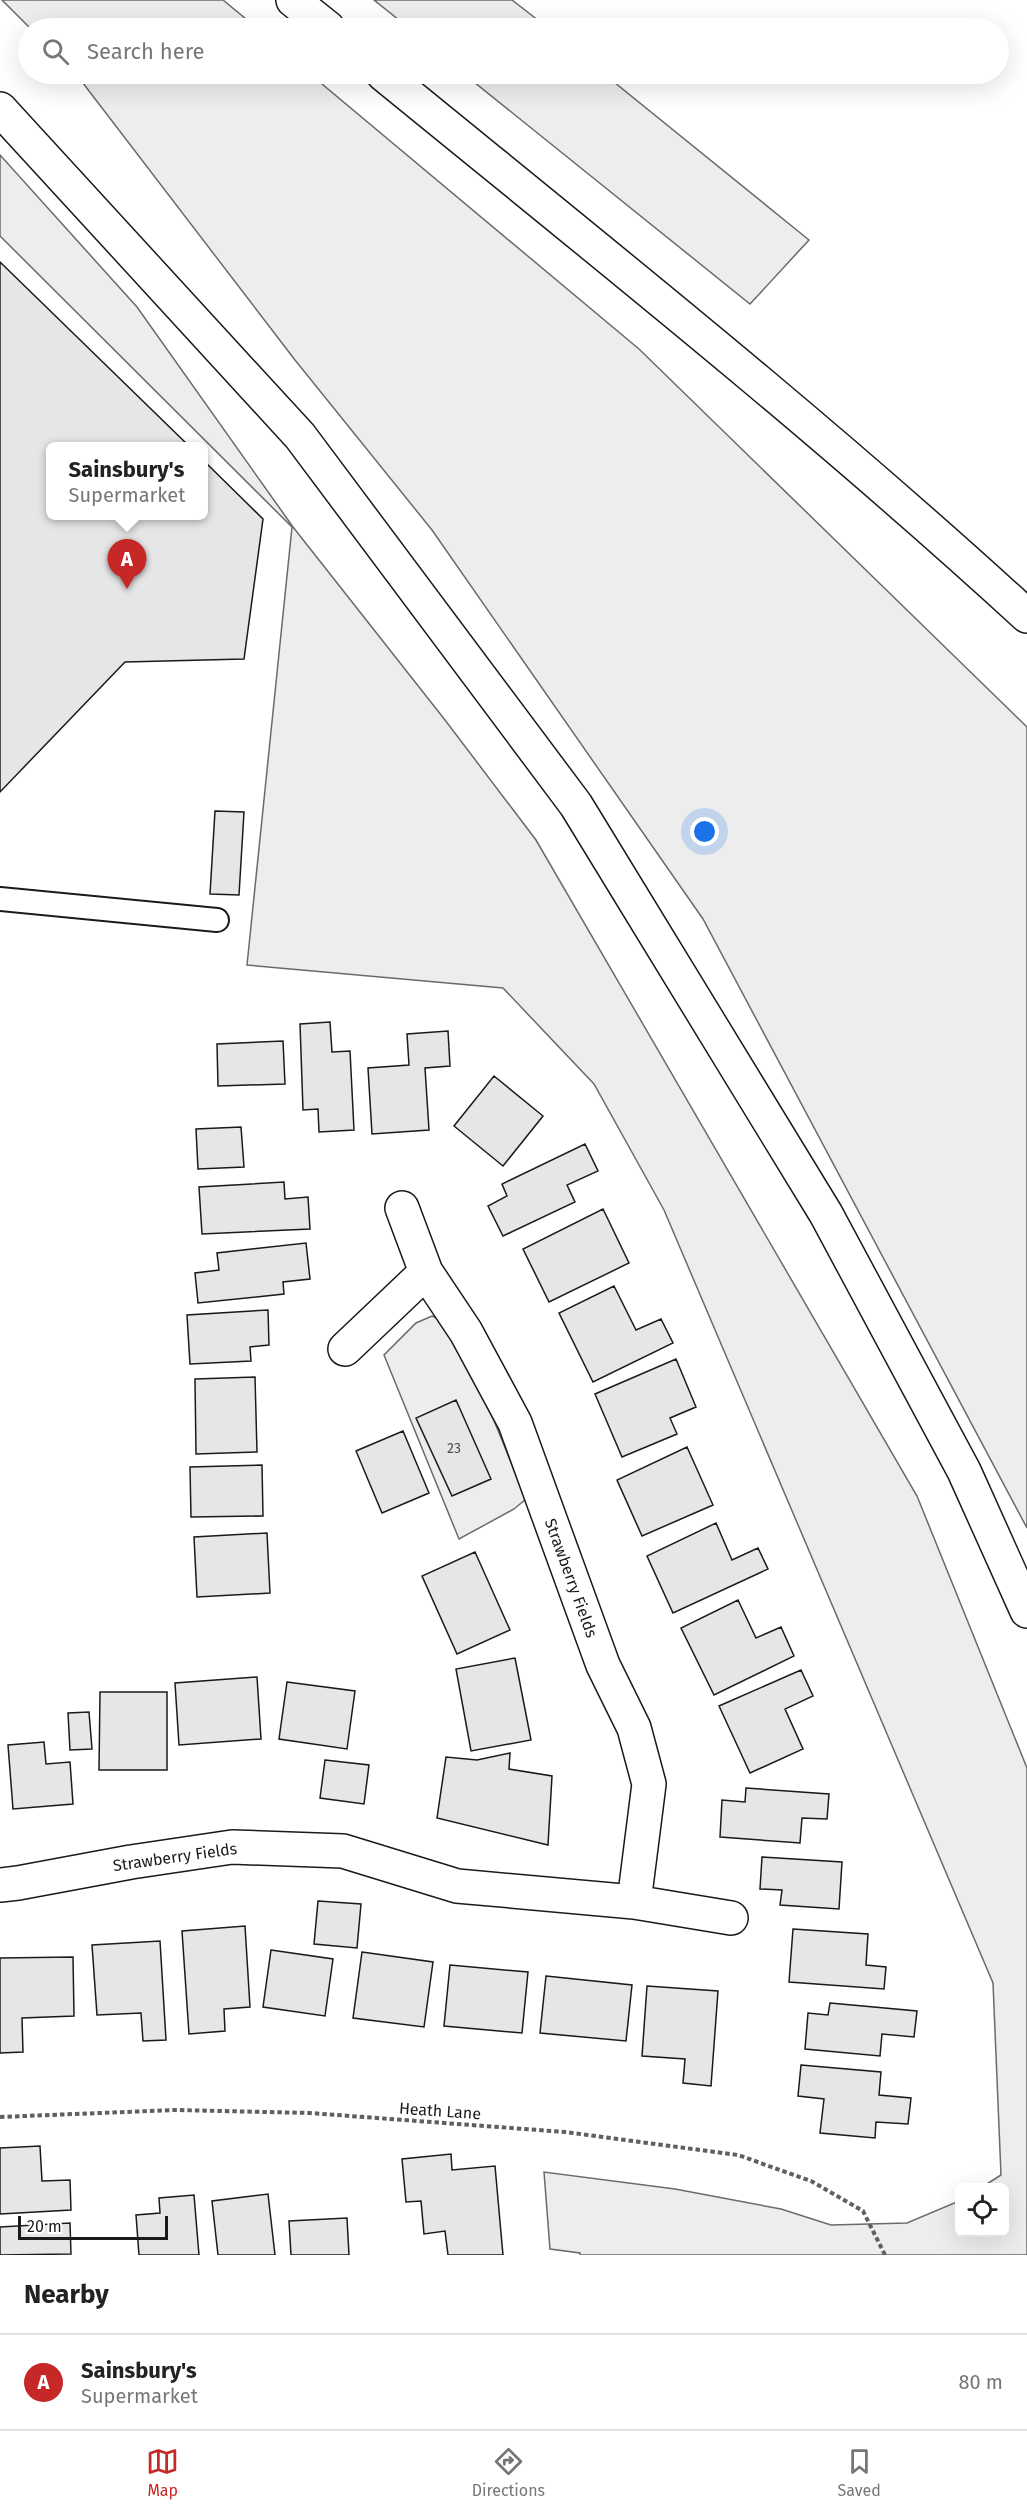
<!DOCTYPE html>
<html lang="en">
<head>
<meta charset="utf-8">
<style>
  body { margin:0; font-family:"Fira Sans",sans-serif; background:#f2f2f2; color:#222 }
  .controls { position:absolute; right:18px; bottom:18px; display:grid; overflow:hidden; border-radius:9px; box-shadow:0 6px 24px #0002 }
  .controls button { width:54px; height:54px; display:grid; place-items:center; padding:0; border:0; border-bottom:2px solid #e0e0e0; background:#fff; color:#222; font:30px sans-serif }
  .scale { position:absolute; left:18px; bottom:15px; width:150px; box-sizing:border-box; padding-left:6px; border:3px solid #1a1a1a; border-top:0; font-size:16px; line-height:21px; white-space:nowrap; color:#1a1a1a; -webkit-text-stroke:4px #fff; paint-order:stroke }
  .you { position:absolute; left:705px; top:832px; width:21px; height:21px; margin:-15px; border:4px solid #fff; border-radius:50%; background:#1a73e8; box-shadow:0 0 0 9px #1a73e833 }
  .badge { display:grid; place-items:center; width:39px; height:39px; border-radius:50%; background:#c62828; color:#fff; font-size:20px; font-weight:700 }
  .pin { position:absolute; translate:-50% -50px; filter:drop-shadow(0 2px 3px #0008) }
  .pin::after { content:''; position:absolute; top:32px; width:21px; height:18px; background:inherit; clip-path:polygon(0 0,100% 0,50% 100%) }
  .popup { position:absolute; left:46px; top:442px; width:162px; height:78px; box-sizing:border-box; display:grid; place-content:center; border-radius:9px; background:#fff; filter:drop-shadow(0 2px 4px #0005); font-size:20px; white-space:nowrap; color:#767676 }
  .popup b { font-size:22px; color:#222 }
  .popup::after { content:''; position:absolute; left:50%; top:100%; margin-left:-12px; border:12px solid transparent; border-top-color:#fff }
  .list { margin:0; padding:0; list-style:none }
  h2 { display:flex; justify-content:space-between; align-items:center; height:78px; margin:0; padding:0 24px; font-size:26px }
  h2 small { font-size:20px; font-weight:400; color:#767676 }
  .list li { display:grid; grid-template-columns:39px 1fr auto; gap:18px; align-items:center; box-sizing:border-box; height:96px; padding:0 24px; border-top:2px solid #e0e0e0 }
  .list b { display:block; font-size:22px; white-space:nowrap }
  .list p { margin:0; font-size:20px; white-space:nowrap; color:#767676 }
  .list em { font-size:20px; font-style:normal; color:#767676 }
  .icon { flex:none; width:33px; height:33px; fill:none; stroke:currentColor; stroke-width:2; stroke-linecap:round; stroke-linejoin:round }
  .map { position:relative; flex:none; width:1027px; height:2255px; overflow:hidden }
  .search { position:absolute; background:#fff; box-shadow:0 6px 24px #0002; left:18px; right:18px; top:18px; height:66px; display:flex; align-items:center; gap:15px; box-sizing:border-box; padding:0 21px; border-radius:33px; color:#767676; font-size:22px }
  .sheet { height:174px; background:#fff }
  nav { display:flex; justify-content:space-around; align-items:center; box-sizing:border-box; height:84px; border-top:2px solid #e0e0e0; background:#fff; font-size:16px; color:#767676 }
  nav a { display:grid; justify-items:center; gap:3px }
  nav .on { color:#c62828 }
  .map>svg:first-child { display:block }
  .built { fill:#ededed; stroke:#6a6a6a; stroke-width:1.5 }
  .building { fill:#e6e6e6; stroke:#1a1a1a; stroke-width:1.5 }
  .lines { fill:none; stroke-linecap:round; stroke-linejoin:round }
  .lane-casing { stroke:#1a1a1a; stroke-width:26 }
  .street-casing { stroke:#1a1a1a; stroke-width:36 }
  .highway-casing { stroke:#1a1a1a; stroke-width:36 }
  .path { stroke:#5f5f5f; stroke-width:4; stroke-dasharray:4.5 3; stroke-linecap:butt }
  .lane { stroke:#fff; stroke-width:22 }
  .street { stroke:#fff; stroke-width:33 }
  .highway { stroke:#fff; stroke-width:33 }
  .labels { text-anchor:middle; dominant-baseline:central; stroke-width:4.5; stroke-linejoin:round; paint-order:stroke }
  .number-label { font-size:14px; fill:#4d4d4d }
  .street-label { font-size:16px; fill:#1a1a1a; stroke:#fff }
</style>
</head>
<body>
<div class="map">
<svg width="1027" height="2255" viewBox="0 0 1027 2255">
  <rect width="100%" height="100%" fill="#fff"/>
  <path class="built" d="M2,0H223L257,28H30Z
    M374,0H512L548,28H409Z
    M76,74H310L639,349L1027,727V1528L703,919L432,530L295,360Z
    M464,74H604L809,240L750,304Z
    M0,155L137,307L293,527L445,720L536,840L917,1496L1027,1768V2255H580V2253L550,2249L544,2172L675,2189L781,2209L831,2225L907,2223L959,2201L960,2232H1004V2188L982,2187L1001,2175L993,1983L664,1210L594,1084L503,988L247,965L292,527L0,236Z
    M432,1316L449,1323L468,1357L526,1499L514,1509L459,1539L384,1355L416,1323Z"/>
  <path class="building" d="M0,262L189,446H51V516H204V461L263,519L244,659L125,662L0,792Z
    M215,811L244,812L239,895L210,894Z
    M330,1022L332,1052L350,1051L354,1130L319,1132L318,1109L303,1110L300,1024Z
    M448,1031L450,1066L425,1068L429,1130L372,1134L368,1068L409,1065L407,1034Z
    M283,1041L285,1084L218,1086L217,1044Z
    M494,1076L543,1116L503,1166L454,1126Z
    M241,1127L244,1167L198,1169L196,1129Z
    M585,1144L598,1171L567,1185L575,1202L503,1236L488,1206L507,1196L502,1184Z
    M284,1182L285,1199L308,1197L310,1229L202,1234L199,1187Z
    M603,1209L629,1263L549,1302L523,1249Z
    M306,1243L310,1279L283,1282L284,1294L198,1303L195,1273L219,1270L217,1253Z
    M614,1286L636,1330L661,1319L673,1343L593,1382L559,1313Z
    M268,1310L269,1345L250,1347L251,1361L190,1364L187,1315Z
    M676,1359L696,1407L670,1418L677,1434L622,1457L595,1394Z
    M255,1377L257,1452L196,1454L195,1379Z
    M456,1400L491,1479L452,1496L416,1418Z
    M403,1431L429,1493L382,1513L356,1451Z
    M687,1447L713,1505L642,1536L617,1480Z
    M262,1465L263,1516L191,1517L190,1467Z
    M716,1523L732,1560L758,1548L768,1569L673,1613L647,1556Z
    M267,1533L270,1593L197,1597L194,1537Z
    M475,1552L510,1630L457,1654L422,1576Z
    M738,1600L756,1638L781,1627L794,1656L714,1695L681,1628Z
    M515,1658L531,1740L471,1751L456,1669Z
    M801,1670L813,1696L785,1709L803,1749L750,1773L719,1706Z
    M257,1677L261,1739L179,1745L175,1683Z
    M287,1682L355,1691L347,1749L279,1739Z
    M100,1692H167V1770H99Z
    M89,1712L92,1749L70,1750L68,1713Z
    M44,1742L46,1764L70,1762L73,1804L13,1809L8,1745Z
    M510,1753L509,1769L552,1776L548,1845L437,1818L446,1757L477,1760Z
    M325,1760L369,1765L364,1804L320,1798Z
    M746,1788L829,1794L827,1819L802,1818L800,1843L720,1837L722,1800L745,1802Z
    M762,1857L842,1862L839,1909L780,1905L782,1890L760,1889Z
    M318,1901L361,1904L357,1948L314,1944Z
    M245,1926L250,2007L224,2009L225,2031L189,2034L182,1931Z
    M793,1929L868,1934L866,1965L886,1967L884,1989L789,1982Z
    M160,1941L166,2040L143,2041L141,2013L97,2015L92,1945Z
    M271,1950L333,1959L325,2016L263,2007Z
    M362,1952L433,1962L424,2027L353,2018Z
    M73,1957L74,2016L22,2018L23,2052L0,2053V1958Z
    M450,1965L528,1972L522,2033L444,2026Z
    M546,1976L632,1985L626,2041L540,2033Z
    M647,1986L718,1991L711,2086L683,2083L685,2059L642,2056Z
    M830,2003L917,2011L914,2037L882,2034L880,2056L805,2049L808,2013L828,2015Z
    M801,2065L881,2072L879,2095L911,2098L908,2124L876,2122L875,2138L820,2133L824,2099L798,2096Z
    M40,2146L42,2181L70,2180L71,2210L0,2214V2148Z
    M451,2154L452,2170L495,2166L503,2255H448L445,2231L424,2234L421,2201L406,2202L402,2159Z
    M268,2194L275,2255H218L212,2201Z
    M194,2195L199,2255H139L136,2215L160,2213L159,2198Z
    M347,2218L349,2255H291L289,2221Z
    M70,2223L71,2254L0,2255V2227Z"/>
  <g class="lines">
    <g class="lane-casing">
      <path id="lane" d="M0,899L217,920"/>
    </g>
    <g class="street-casing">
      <path id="street" d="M345,1349L426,1272
        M0,1885L18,1883L131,1862L232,1847L343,1851L457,1886L634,1902L649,1784L634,1728L603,1665L515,1423L466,1332L426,1272L402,1208
        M634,1902L731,1918"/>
    </g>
    <g class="highway-casing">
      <path id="highway" d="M293,0L328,28
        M383,74C600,251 820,426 1027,616
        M0,109L300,436L576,805L826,1214L964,1471L1027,1611"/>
    </g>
    <path class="path" d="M0,2117L175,2110L310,2113L565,2132L738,2155L811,2181L863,2211L885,2255"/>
    <use href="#lane" class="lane"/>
    <use href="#street" class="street"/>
    <use href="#highway" class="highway"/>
  </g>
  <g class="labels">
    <g class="number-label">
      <text x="454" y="1448">23</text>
    </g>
    <g class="street-label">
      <text transform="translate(571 1578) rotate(70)">Strawberry Fields</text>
      <text transform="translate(175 1857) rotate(-8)">Strawberry Fields</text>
      <text transform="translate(440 2111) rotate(4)">Heath Lane</text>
    </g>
  </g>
</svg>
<div class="controls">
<button><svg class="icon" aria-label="locate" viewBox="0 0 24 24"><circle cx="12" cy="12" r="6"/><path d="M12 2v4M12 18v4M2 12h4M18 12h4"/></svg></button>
</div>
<div class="scale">20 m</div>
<div class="you"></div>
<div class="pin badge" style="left:127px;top:589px">A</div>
<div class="popup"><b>Sainsbury's</b>Supermarket</div>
<div class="search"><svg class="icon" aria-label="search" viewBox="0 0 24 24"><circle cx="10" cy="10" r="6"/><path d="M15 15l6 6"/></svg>Search here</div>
</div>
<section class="sheet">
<h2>Nearby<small></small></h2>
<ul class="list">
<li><span class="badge">A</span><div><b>Sainsbury's</b><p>Supermarket</p></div><em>80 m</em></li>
</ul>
</section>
<nav>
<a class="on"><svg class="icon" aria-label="map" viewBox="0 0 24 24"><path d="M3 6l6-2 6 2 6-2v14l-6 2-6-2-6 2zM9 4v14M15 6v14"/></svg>Map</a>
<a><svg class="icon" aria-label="directions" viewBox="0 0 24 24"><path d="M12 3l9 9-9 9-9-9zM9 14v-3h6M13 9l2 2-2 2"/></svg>Directions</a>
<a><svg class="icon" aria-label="saved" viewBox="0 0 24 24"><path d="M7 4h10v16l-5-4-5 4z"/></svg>Saved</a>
</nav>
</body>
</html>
